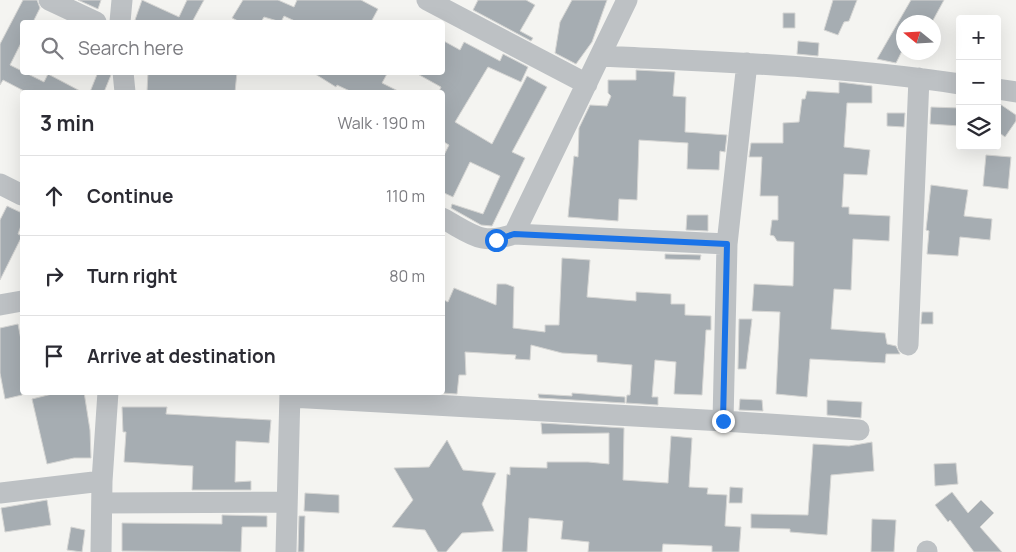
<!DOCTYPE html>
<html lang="en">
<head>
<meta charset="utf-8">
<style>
  body { margin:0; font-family:Manrope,sans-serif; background:#f2f2f3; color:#2b2b33 }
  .controls { position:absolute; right:15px; top:15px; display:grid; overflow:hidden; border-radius:5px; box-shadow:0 5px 20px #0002 }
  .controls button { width:45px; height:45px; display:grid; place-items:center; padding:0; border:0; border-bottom:1px solid #e1e1e2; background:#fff; color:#2b2b33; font:25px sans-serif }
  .compass { position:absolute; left:896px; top:15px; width:45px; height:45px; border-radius:50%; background:#fff; box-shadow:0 5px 20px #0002; rotate:288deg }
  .stop { position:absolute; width:15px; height:15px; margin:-11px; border:4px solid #1a73e8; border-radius:50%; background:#fff }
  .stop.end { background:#1a73e8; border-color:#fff; box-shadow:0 1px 5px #0008 }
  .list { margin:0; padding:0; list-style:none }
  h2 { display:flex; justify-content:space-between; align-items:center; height:65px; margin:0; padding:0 20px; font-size:21px }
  h2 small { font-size:16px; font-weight:400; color:#7c7c81 }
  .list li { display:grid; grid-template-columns:32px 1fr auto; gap:15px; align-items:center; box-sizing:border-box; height:80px; padding:0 20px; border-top:1px solid #e1e1e2 }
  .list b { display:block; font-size:19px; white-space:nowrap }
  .list em { font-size:16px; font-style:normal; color:#7c7c81 }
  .icon { flex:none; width:28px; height:28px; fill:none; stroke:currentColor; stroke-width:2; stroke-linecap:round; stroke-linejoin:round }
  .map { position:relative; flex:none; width:1016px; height:552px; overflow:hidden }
  .search { position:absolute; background:#fff; box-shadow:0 5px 20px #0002; left:20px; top:20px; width:425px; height:55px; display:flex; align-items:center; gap:12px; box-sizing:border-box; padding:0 18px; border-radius:5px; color:#7c7c81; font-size:19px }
  .panel { position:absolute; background:#fff; box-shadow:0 5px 20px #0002; left:20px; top:90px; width:425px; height:305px; border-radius:5px }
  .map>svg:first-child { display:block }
  .building { fill:#a6adb2; stroke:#d5d5d3 }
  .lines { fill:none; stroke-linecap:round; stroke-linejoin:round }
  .minor { stroke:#bdc1c4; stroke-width:21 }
  .route { stroke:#1a73e8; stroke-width:6 }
</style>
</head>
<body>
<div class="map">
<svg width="1016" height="552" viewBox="0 0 1016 552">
  <rect width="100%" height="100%" fill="#f4f4f1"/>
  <path class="building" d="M23,0H37L40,8L33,22H22V41L10,65L44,82L48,74L82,92H26L3,80L0,85V44Z
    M78,0H101L98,9Z
    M142,0L179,17L187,0H204L192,22H141L135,20Z
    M243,0H278L294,7L297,0H361L378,9L371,22H297L284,16L281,22L264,17L261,22H240L232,18Z
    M478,0H526L535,5L520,31L533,38L531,41L473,10Z
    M572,0H607L592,42L576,64L555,53L560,22Z
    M833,0H857L849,21L844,22L838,35L824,30Z
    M911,0H944L932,22H904V47L896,63L877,59Z
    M783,13H795V28H783Z
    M442,40L460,50L464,42L500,61L503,54L528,67L521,82L488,67L455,122L492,144L527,76L547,87L512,152L525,158L492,226L481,225L451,208L452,204L483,214L500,176L470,162L453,197L442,192V159L449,145L444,142L442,145V92H439L441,87L414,72H442Z
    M798,41L819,43L818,56L797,54Z
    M636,70L675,72L673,96L686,97L685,132L727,135L725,152L720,151L719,170L687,169L688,143L639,140L637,200L619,199L618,221L568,217L574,156L578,157L579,128L590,105L607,106L611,96L608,93V80H636Z
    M98,72H111V75L104,92H90Z
    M148,72H237L235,92H147Z
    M312,72H388L382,83L400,92H352L337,85L336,87Z
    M839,82L872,86V103H847L844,147L870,150L867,175L844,174L842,207H849V214L890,216L889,241L853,239L851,290L834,289L831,329L885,333L887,344L896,346L900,354H886L885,363L810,359L807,397L776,394L780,312L752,311L754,284L793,286L794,242L777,241L774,236L770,235L772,220H778V196H760L762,157H749L751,143H783V123L799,122L802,99H805L807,91L839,93Z
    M997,102L1016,115V121L1005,137L997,131Z
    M931,107L960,108V126L930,124Z
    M887,113H905L904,127L887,126Z
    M986,155L1011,157L1008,189L983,186Z
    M931,185L968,190L964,216L992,219L990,240L960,237L958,256L927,254L929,231L926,230Z
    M7,206L22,213V223L18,234L22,236L0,280V220Z
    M687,215H708V231L686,230Z
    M665,254L701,255L700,260L665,259Z
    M562,258L590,260L587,297L636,301V292L671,294V304H685V315L711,316V330H706L702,395L674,394L676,362L655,360L652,397H658V405L626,403L627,395H630L632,365L597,362V355L562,353L531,345L530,360L515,359L516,355L465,352L466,375H459L457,394L442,393V299L448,302L454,288L496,305L497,284H506L514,287L513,328L545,332V325H559Z
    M922,312H933V324H921Z
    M739,319H752L746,369H738Z
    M18,324L22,345V395L5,399L0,373V328Z
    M60,392H84L90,430L91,458H74L47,464L32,399Z
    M572,393L625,397V403L539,398L538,394L572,396Z
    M740,399L762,400L763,411L739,410Z
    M827,400L862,402L861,418L827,415Z
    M122,407H167L166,414L271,420L269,443L236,441L235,482L251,481V490H192L193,466L124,462L126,432H123Z
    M541,423L624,428L623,480L668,483L671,436L692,438L689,487L708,488L707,494L727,495L725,526L741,527L739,552H712V546L663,544L662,552H588L589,542L561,539L563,521L529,518L527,552H502L507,474L510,475V467L547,468V462H588L609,464V433L542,434Z
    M447,440L463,470L496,473L482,504L494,531L462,533L446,552H438L425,530L392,527L413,500L394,468L429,467Z
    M872,442L874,471L831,475L827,535L790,532V529L751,528V514L808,515L813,444L849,446Z
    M956,463L958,484L935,486L934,464Z
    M730,487L743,488L742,503H729Z
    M952,492L968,513L981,500L994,513L980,527L1002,552H974L950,520L948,522L935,505Z
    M305,493L339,495V513L304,511Z
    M47,500L51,525L5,532L1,508Z
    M222,515L267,516V527H242L241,552L122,551V523L222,524Z
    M299,516H305L304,552H298Z
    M872,519L896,520L894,552H871Z
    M71,527L85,530L82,552L67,550Z"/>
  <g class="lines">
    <path class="minor" d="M49,0L96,22
      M427,0L587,84
      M120,22L122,0
      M602,56C721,62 842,66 960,84
      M123,72L125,92
      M997,89L1016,92
      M0,184L22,195
      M442,218C472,234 481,246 514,234L727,244
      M514,234L627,0
      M0,305L22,301
      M908,345L919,78
      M290,397L723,421L727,244L747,63
      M723,421L859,430
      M0,493L102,481
      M103,503L286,502
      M101,552L102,481L108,392
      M286,552L290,392
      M927,552V551"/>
  </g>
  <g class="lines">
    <path class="route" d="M496,240L514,234L727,244L723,421"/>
  </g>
</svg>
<div class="controls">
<button>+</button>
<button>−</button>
<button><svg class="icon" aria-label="layers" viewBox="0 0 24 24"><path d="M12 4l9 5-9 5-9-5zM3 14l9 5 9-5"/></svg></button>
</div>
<svg class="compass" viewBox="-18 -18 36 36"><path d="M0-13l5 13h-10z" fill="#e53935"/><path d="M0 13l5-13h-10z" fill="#7c7c81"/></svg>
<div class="stop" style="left:496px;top:240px"></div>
<div class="stop end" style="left:723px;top:421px"></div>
<div class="search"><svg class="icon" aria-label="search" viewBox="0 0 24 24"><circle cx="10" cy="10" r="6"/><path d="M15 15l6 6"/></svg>Search here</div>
<section class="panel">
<h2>3 min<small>Walk · 190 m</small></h2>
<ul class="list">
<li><svg class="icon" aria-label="ahead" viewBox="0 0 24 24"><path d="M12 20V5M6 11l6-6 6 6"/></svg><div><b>Continue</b></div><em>110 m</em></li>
<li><svg class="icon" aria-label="right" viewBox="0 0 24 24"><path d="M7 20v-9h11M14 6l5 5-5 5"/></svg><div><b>Turn right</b></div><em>80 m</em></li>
<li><svg class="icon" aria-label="arrive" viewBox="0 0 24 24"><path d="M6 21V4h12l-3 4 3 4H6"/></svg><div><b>Arrive at destination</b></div></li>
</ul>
</section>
</div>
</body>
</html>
